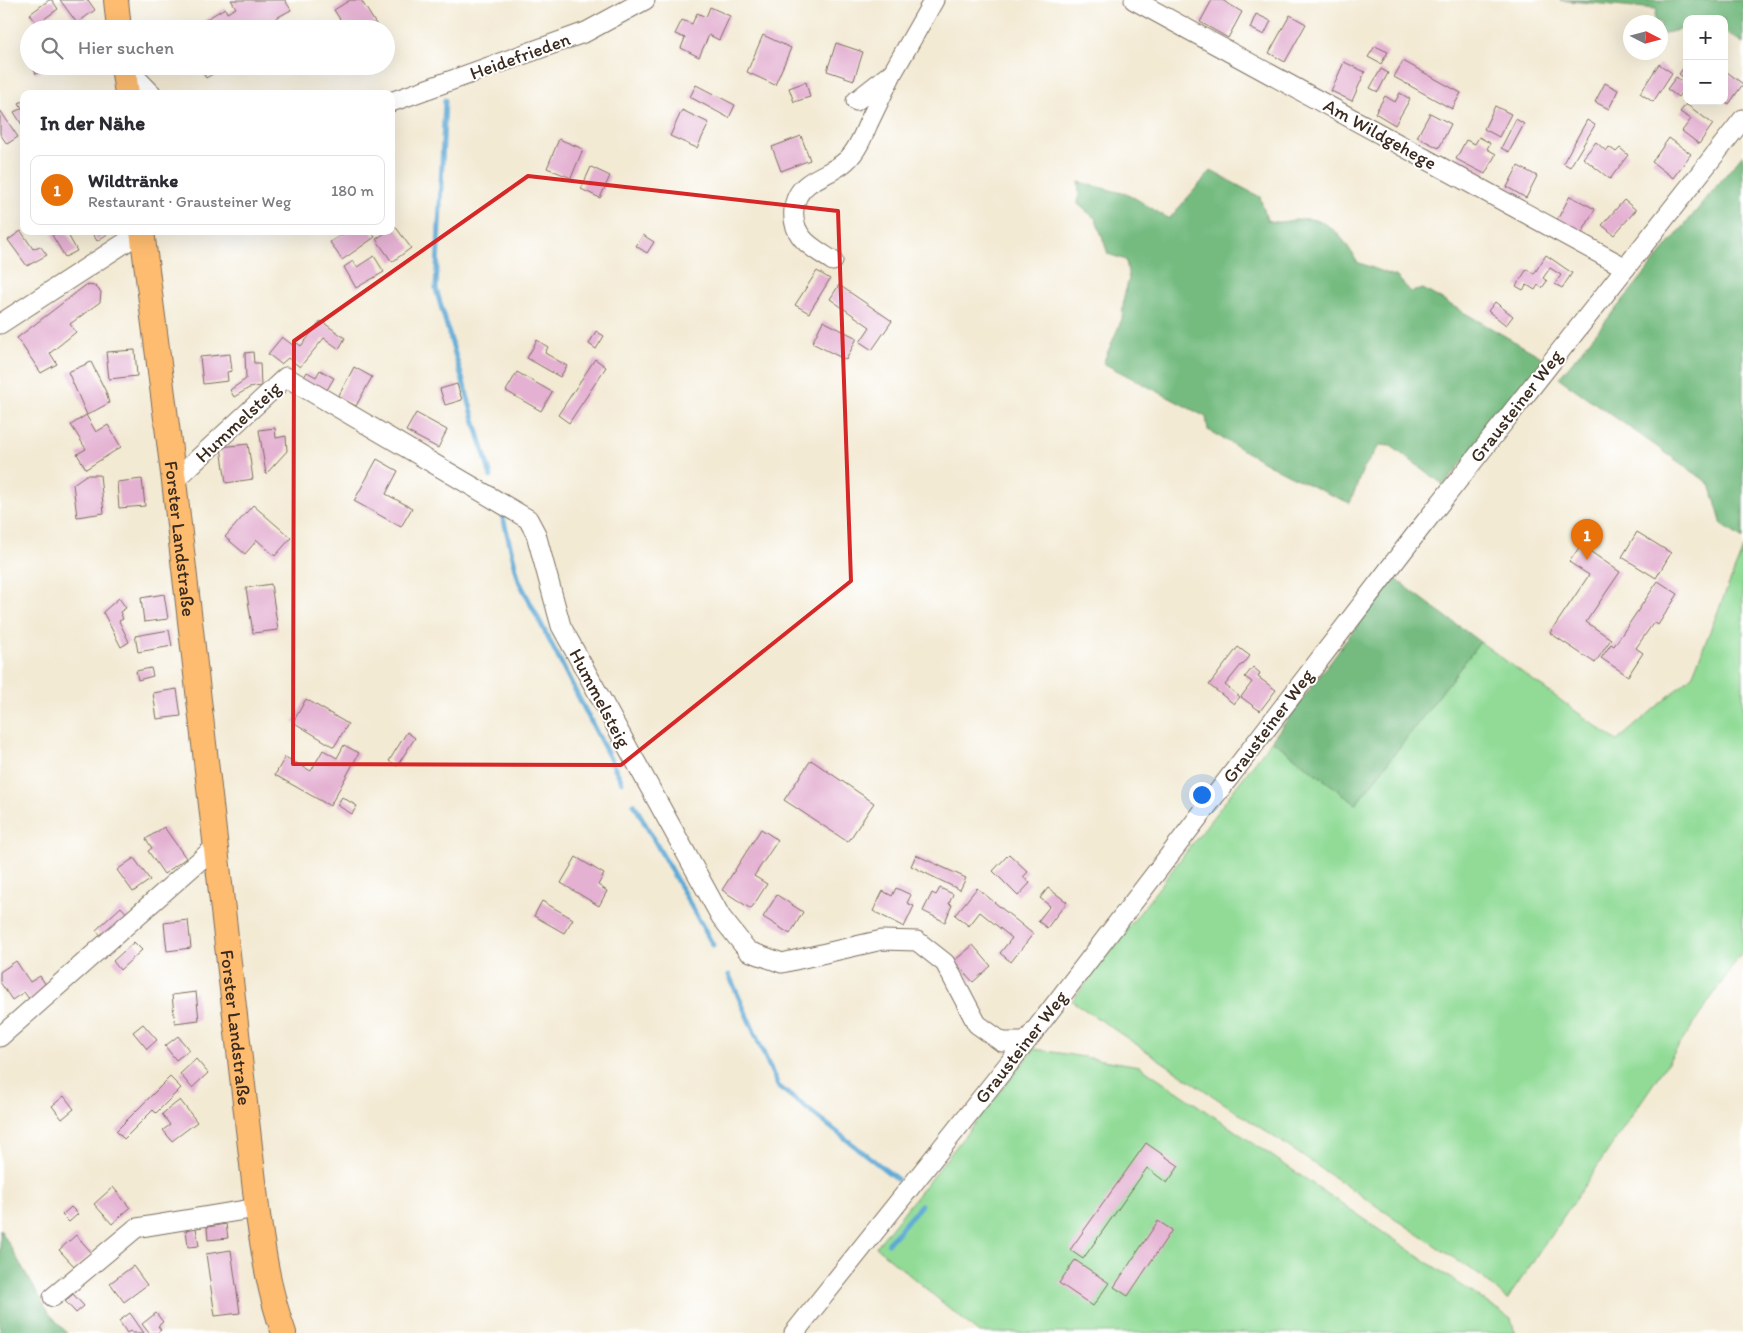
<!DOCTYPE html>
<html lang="de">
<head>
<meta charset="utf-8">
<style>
  body { margin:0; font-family:Itim,sans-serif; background:#f2f2f3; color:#2b2b33 }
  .controls { position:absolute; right:15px; top:15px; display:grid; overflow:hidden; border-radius:10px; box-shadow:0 5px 20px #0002 }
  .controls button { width:45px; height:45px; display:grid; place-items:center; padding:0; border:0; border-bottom:1px solid #e1e1e2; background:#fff; color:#2b2b33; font:25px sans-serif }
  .compass { position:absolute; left:1623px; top:15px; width:45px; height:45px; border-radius:50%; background:#fff; box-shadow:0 5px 20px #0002; rotate:96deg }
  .you { position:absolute; left:1201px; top:794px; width:18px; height:18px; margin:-12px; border:4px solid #fff; border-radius:50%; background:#1a73e8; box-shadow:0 0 0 8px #1a73e833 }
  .badge { display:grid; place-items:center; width:32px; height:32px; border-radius:50%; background:#1f6fb2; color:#fff; font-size:16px; font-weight:700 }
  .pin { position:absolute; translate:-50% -41px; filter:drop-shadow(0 1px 2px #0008) }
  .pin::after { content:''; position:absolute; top:26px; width:18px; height:15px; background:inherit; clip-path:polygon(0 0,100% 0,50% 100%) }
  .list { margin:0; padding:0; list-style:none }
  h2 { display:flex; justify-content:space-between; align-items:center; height:65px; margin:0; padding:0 20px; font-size:21px }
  h2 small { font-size:16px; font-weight:400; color:#7c7c81 }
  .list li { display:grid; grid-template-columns:32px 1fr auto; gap:15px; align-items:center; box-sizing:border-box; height:70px; margin:0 10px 10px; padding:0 10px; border:1px solid #e1e1e2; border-radius:10px }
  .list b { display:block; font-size:19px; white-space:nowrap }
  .list p { margin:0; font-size:16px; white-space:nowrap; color:#7c7c81 }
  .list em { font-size:16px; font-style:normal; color:#7c7c81 }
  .icon { flex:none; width:28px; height:28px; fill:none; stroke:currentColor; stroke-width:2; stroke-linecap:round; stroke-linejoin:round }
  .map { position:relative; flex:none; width:1743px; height:1333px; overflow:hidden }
  .search { position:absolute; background:#fff; box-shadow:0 5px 20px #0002; left:20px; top:20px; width:375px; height:55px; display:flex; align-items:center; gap:12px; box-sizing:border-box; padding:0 18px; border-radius:28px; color:#7c7c81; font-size:19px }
  .panel { position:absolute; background:#fff; box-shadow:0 5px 20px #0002; left:20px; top:90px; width:375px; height:145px; border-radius:10px }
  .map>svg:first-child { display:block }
  .green { fill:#91db97; stroke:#66825a }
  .forest { fill:#74bb80; stroke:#58724f }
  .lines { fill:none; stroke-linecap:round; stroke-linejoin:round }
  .stream { stroke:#5ba8d4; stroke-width:5 }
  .building { fill:#e4b1d2 }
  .minor-casing { stroke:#7b6d5e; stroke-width:21 }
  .major-casing { stroke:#7b6d5e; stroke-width:26 }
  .minor { stroke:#fff; stroke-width:19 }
  .major { stroke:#fdbc70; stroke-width:24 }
  .marked { fill:none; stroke:#d62828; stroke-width:4; stroke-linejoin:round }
  .labels { text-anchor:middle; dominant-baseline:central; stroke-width:4; stroke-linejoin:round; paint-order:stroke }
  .street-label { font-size:19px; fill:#3b2a1e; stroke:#fff }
</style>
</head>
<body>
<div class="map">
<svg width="1743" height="1333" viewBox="0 0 1743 1333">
  <rect width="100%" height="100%" fill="#fff"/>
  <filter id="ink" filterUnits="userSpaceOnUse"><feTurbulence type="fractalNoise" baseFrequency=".02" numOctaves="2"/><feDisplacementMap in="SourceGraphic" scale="10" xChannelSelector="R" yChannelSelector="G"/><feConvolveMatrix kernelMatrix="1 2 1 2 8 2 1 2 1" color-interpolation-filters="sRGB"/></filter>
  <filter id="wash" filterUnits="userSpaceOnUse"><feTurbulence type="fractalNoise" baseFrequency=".0096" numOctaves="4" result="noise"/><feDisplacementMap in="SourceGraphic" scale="20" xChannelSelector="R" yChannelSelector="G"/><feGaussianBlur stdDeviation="1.12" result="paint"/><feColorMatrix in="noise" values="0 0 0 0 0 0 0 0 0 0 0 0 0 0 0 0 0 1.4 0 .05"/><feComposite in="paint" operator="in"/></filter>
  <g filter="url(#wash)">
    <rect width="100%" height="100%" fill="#f3ead4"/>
    <path class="green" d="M1743,549V951L1507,1300L1482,1277L1072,1001L1272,740L1356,804L1480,642L1617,741L1692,676Z
      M1034,1049L1140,1066L1511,1319L1515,1333H979L876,1247Z"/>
    <path class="forest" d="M1560,0H1743V43L1724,31V19H1687V28L1661,34L1660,22H1654L1656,9Z
      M1743,154V539L1722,525L1710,484L1559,378Z
      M1211,171L1260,197L1267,220C1282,226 1294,217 1309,219C1332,221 1347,243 1357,262L1397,277L1411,292L1423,289L1545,359L1444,485L1391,446L1380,445L1363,469L1350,503C1301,483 1254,457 1208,430L1206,417L1103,363L1122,319L1124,296L1129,279L1126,260L1108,254L1096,219L1078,204L1079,182L1130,195L1169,219Z
      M1393,577L1480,642L1356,804L1272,740Z
      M0,1229L49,1313L67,1333H0Z"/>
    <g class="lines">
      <path class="stream" d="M445,100L436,289L491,477
        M503,517L519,581L622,782
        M634,804L713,945
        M729,975L778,1086L897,1179
        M888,1243L921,1205"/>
    </g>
    <g id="blocks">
      <path class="building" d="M49,0H52L58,9L37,24L30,14Z
        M60,0H88L95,10L77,23Z
        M231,0H285L291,10L269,22L273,29H190L225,8L227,13L236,8Z
        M350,0H361L379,29H346L334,10Z
        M1212,0H1222L1242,12L1228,38L1200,22Z
        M710,7L730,16L719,40L709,35L699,57L681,48L685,38L675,34L682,20L692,24L697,13L706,17Z
        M1256,14L1271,21L1264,35L1250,28Z
        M1290,15L1306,24L1285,62L1269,53Z
        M763,35L791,48L775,85L747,72Z
        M836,43L863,52L854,80L827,71Z
        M1375,46L1388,52L1381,64L1368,57Z
        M1403,61L1461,93L1452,109L1394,77Z
        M1344,62L1365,72L1352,101L1331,91Z
        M1687,63V80L1679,74Z
        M1659,64L1672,73L1653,102L1640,93Z
        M32,66H49L36,74Z
        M199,66H226L206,78Z
        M1381,69L1388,73L1378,92L1370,88Z
        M1727,72L1743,84L1729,104L1724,101V75Z
        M1676,77L1687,85L1678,97L1667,89Z
        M806,82L810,97L794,102L789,88Z
        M1605,83L1618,90L1609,109L1595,102Z
        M696,85L735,105L729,118L690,97Z
        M1400,93L1410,99L1395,125L1375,113L1385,96L1395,102Z
        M24,100V128L14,112L22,108L19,103Z
        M1686,104L1713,124L1699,144L1682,131L1691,119L1680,112Z
        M1495,106L1511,114L1499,137L1484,129Z
        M0,110L18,137L7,144L0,134Z
        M682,110L709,123L697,148L670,136Z
        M1430,113L1451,124L1439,148L1417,137Z
        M1516,119L1524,124L1509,152L1501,148Z
        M1587,120L1595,125L1570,167L1563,163Z
        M801,136L810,160L781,171L772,147Z
        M1479,137L1490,143L1487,149L1496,154L1485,174L1456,159L1466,140L1475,144Z
        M1669,138L1691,154L1673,178L1652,162Z
        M559,139L583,149L571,178L547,168Z
        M1596,142L1606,151L1609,147L1616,152L1620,148L1628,155L1610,179L1583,158Z
        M1518,166L1537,176L1526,198L1507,187Z
        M591,167L610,176L600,198L581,189Z
        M1570,196L1595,209L1582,233L1557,220Z
        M1624,200L1636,210L1614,235L1602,225Z
        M395,226L411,248L392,262L376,239L388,231H391V229Z
        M21,231L33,249L40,246L47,255L27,266L8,240Z
        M59,231H66L77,251L65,257L52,235Z
        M91,231H112L97,241Z
        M347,231H371L375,237L342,260L330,242Z
        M643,235L654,242L647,253L636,246Z
        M1546,255L1572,273L1562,288L1555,284L1561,275L1550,268L1543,278L1547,281L1542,288L1538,285L1535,290L1527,285L1523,290L1516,286L1527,269L1534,274Z
        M374,256L384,272L356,288L344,267L353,261L357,267Z
        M817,271L830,279L809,313L795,305Z
        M86,285L95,286L101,292L100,302L70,324L76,332L50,353L57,364L41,373L17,338Z
        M839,285L892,321L872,350L860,342L870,327L830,299Z
        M1495,302L1513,316L1506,325L1488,311Z
        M321,321L345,338L339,349L324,338L300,367L288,358L281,364L268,354L282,337L294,346L297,343L301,346Z
        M823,321L857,338L846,360L812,343Z
        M596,331L604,336L596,349L589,344Z
        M537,340L548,347L545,353L567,366L560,377L527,358Z
        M135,350L137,376L109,379L106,352Z
        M253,352L254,363H260L261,386L249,388L234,397L230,390L246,379L245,353Z
        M230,354L232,371L227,372L228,381L203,384L200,357Z
        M595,359L606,367L569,423L558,415Z
        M91,362L106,392L109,403L87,415L68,372Z
        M354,367L372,377L356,406L338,397Z
        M320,370L334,378L324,395L301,382L307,372L316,377Z
        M517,372L552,392L541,411L506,391Z
        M457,384L462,400L445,405L440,389Z
        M416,413L447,430L438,448L406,431Z
        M86,415L96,432L108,425L121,447L86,469L77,454L86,449L71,425Z
        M275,428L276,438L286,436L287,451L266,474L259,430Z
        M248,444L253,479L226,483L221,447Z
        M377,459L398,471L386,494L412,508L401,527L354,501Z
        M86,475H100L104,513L77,517L73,484Z
        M142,479L145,506L119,508L117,482Z
        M253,505L291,538L275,556L257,540L245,554L225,537Z
        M1637,532L1671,553L1656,578L1622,557Z
        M1581,545L1620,572L1586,622L1611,639L1595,663L1550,633L1589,575L1569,562Z
        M1658,581L1678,594L1658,625L1654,622L1636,648L1643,653L1628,676L1601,658L1611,644L1614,646Z
        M271,584L278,630L253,633L246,588Z
        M164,594L168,619L144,622L141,598Z
        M119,598L126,608L120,612L123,619L119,621L129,642L121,647L103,612Z
        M169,630L172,646L138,652L135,636Z
        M1238,647L1250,656L1243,665L1242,664L1225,685L1240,697L1234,704L1209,685Z
        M1253,667L1260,673L1258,677L1276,690L1260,711L1241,697L1252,682L1245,677Z
        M151,668L153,676L138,680L136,671Z
        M177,689L181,716L157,719L153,693Z
        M306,699L348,724L334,747L293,722Z
        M407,732L415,738L397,766L389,761Z
        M344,745L359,753L330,806L275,775L285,757L311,771L323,750L337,758Z
        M811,760L874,803L848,842L784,800Z
        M342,797L357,806L352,814L337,805Z
        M164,827L186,858L164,874L148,851L152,848L146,839Z
        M761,829L778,840L754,876L767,884L751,909L722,890Z
        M1009,854L1028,872L1023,877L1030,883L1018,896L993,871Z
        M916,855L966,878L960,890L911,866Z
        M576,857L604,874L598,885L607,891L599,906L561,883Z
        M134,858L150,880L133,892L117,870Z
        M896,888L911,895L907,903L914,906L904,927L873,911L883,891L892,896Z
        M940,888L953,894L949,904L952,905L945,922L923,911L932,893L936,895Z
        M977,888L1033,934L1011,962L1000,953L1012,938L980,912L969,926L955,915Z
        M1048,888L1067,902L1047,928L1038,921L1050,906L1040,898Z
        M777,895L803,912L790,934L763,917Z
        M542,901L573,919L564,933L534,916Z
        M121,907L130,917L105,940L96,930Z
        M188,920L191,948L167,951L164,923Z
        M134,942L142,950L120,970L113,961Z
        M973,945L991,966L973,982L954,961Z
        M16,961L30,982L40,976L50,991L32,1003L24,992L12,1000L0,982V972Z
        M196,992L199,1020L175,1023L172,995Z
        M143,1024L157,1040L147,1049L133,1032Z
        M178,1036L189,1050L176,1060L165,1046Z
        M196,1059L208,1073L192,1088L180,1074Z
        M170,1077L181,1088L156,1113L153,1110L124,1139L116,1131Z
        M64,1096L74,1109L62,1119L52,1106Z
        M180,1100L197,1122L172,1141L163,1130L170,1125L162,1114Z
        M1146,1143L1179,1166L1167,1183L1147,1168L1083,1259L1070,1250Z
        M113,1187L130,1208L112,1224L94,1204Z
        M71,1207L78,1214L69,1222L62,1215Z
        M1158,1221L1172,1230L1128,1296L1114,1287Z
        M226,1224L228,1238L208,1240L207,1227Z
        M196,1228L199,1246L188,1247L186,1229Z
        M76,1235L92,1253L75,1267L59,1250Z
        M231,1250L240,1313L215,1316L206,1254Z
        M1075,1260L1109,1283L1093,1306L1059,1283Z
        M133,1266L147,1285L124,1302L110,1283Z
        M73,1294L84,1306L76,1313L65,1301Z
        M130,1313L144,1333H132L130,1331L127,1333L119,1321Z
        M156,1313L163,1322L158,1326L161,1330L157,1333H149L142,1324Z"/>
    </g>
  </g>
  <g filter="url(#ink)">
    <use href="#blocks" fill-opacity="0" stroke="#7b6d5e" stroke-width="1"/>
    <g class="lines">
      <g class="minor-casing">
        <path id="minor" d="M1134,0L1626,268
          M125,66L152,94
          M856,101L893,72L934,0
          M391,102L586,32L645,0
          M833,261C824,255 813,249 805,241C789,225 790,197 808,184C820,175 836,171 847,160C857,151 863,136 868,124C876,107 885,89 893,72
          M0,324L143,231
          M174,481L286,377L528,519L536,534L561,626L721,917L748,951L782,963L882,940L917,941L945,963L977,1024L1002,1042H1026
          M0,1037L215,847
          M53,1297L136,1228L257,1208
          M794,1333L1026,1042L1419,530L1743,119"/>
      </g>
      <g class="major-casing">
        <g id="major">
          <path d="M116,0L119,29"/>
          <path d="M123,66L127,94"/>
          <path id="s1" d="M142,231L174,481L257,1208C263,1250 269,1293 284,1333"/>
        </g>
      </g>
      <use href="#minor" class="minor"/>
      <use href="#major" class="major"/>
    </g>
  </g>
  <path class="marked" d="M528,176L838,211L851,581L621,765L293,764L294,341Z"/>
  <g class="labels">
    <g class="street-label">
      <text transform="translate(520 56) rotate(-20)">Heidefrieden</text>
      <text transform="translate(1380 134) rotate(29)">Am Wildgehege</text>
      <text transform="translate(1516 406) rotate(-52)">Grausteiner Weg</text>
      <text transform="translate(238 422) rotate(-43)">Hummelsteig</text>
      <text stroke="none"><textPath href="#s1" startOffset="310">Forster Landstraße</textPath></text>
      <text transform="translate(600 698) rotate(62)">Hummelsteig</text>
      <text transform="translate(1268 726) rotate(-53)">Grausteiner Weg</text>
      <text stroke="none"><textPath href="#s1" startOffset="802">Forster Landstraße</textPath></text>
      <text transform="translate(1021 1047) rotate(-52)">Grausteiner Weg</text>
    </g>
  </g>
</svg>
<div class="controls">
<button>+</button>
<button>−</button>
</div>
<svg class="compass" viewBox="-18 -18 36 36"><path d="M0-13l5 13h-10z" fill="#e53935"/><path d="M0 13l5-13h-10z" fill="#7c7c81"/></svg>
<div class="you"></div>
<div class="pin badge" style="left:1587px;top:560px;background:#e8710a">1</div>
<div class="search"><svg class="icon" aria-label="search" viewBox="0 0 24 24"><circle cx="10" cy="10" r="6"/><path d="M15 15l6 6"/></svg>Hier suchen</div>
<section class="panel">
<h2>In der Nähe<small></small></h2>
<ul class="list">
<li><span class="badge" style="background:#e8710a">1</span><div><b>Wildtränke</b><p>Restaurant · Grausteiner Weg</p></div><em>180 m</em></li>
</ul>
</section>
</div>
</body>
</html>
